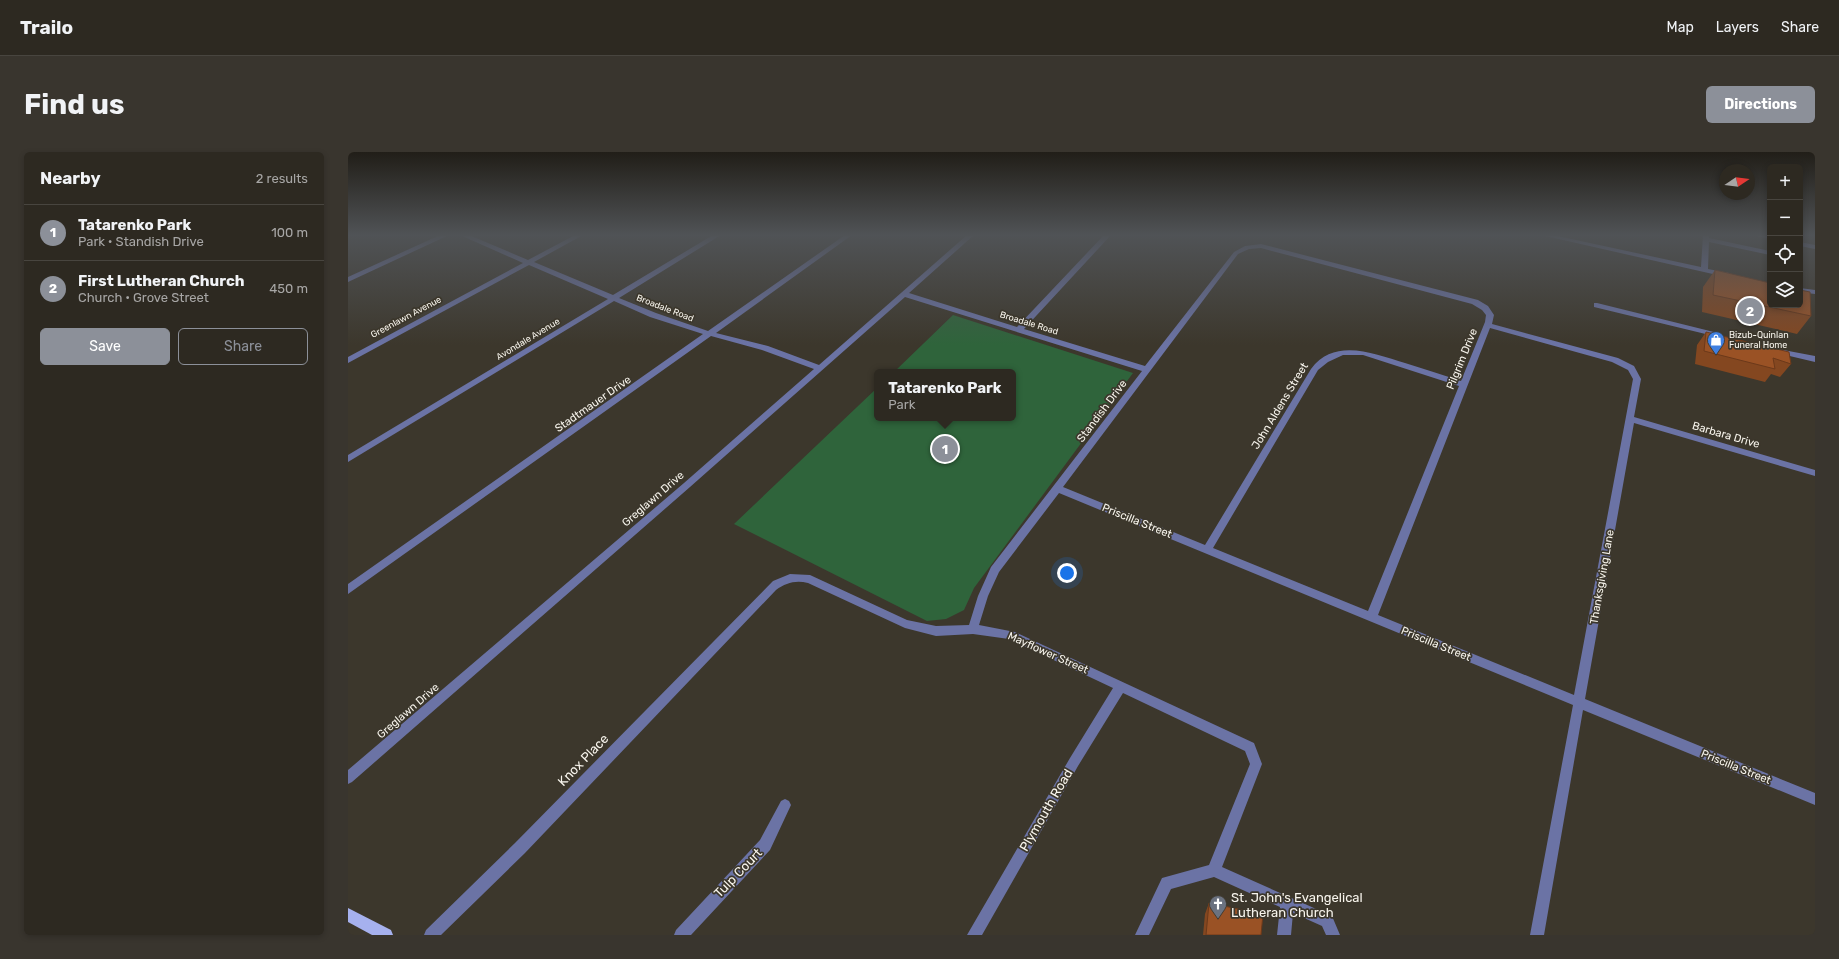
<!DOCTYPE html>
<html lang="en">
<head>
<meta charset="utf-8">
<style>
  body { margin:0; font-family:Rubik,sans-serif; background:#39352e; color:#f1f3f6 }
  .controls { position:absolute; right:12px; top:12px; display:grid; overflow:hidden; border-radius:6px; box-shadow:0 2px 6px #0003 }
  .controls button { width:36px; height:36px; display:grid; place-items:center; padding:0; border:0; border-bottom:1px solid #48453f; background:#2d2921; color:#f1f3f6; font:20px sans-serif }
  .compass { position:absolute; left:1371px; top:12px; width:36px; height:36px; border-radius:50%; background:#2d2921; box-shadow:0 2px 6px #0003; rotate:77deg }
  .you { position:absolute; left:719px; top:421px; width:14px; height:14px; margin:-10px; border:3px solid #fff; border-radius:50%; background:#1a73e8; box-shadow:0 0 0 6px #1a73e833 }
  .badge { display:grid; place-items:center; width:26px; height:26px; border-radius:50%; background:#8c9099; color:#fff; font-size:13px; font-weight:700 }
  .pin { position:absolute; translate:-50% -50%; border:2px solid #fff; box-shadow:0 1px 4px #0006 }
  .popup { position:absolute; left:526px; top:217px; width:142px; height:52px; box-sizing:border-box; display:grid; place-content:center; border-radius:6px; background:#2d2921; filter:drop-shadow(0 1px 3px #0005); font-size:13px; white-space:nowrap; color:#a7a6a5 }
  .popup b { font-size:15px; color:#f1f3f6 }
  .popup::after { content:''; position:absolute; left:50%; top:100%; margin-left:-8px; border:8px solid transparent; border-top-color:#2d2921 }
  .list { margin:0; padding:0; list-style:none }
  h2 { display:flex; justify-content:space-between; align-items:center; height:52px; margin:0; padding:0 16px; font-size:17px }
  h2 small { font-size:13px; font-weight:400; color:#a7a6a5 }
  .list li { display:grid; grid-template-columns:26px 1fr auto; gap:12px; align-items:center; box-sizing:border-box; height:56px; padding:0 16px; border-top:1px solid #48453f }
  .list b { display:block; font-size:15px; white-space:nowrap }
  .list p { margin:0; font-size:13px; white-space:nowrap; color:#a7a6a5 }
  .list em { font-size:13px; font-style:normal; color:#a7a6a5 }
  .actions { display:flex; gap:8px; padding:12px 16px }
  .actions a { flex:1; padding:9px 0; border:1px solid #8c9099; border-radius:6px; text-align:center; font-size:14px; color:#8c9099 }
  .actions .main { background:#8c9099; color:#fff }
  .icon { flex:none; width:22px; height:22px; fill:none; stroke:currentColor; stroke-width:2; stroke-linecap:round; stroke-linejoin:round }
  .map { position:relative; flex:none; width:1467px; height:783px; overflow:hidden; border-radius:6px }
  header { display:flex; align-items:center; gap:24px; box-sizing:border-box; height:56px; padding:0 20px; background:#2d2921; border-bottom:1px solid #48453f }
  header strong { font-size:19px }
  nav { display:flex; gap:22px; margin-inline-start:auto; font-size:14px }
  .intro { display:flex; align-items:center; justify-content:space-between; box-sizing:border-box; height:96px; padding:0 24px }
  h1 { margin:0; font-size:28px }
  .button { padding:10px 18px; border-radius:6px; background:#8c9099; color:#fff; font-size:14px; font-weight:700 }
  main { display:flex; gap:24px; padding:0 24px }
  aside { flex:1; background:#2d2921; border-radius:6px; box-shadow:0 2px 6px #0003 }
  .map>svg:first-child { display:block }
  .green { fill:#2f643b }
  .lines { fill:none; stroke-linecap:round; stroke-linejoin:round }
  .minor { fill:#6b73a5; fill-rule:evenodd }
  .major { fill:#a6b1ee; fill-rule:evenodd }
  .wall { fill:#844720 }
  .building { fill:#9a5225; stroke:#6c391a }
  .labels { text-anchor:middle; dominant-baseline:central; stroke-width:3.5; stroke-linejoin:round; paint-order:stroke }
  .far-street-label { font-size:9px; fill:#f8f5ed; stroke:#3c372c }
  .far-poi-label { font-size:9px; fill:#f8f5ed; stroke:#3c372c; text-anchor:start }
  .street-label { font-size:11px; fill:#f8f5ed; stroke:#3c372c }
  .near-street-label { font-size:13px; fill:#f8f5ed; stroke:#3c372c }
  .near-poi-label { font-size:13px; fill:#f8f5ed; stroke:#3c372c; text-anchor:start }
</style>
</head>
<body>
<header>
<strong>Trailo</strong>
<nav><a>Map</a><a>Layers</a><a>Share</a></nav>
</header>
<div class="intro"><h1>Find us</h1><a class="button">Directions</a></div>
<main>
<aside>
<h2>Nearby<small>2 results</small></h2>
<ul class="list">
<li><span class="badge">1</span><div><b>Tatarenko Park</b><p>Park · Standish Drive</p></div><em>100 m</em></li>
<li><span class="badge">2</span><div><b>First Lutheran Church</b><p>Church · Grove Street</p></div><em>450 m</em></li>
</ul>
<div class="actions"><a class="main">Save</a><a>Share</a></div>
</aside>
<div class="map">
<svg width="1467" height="783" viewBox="0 0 1467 783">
  <rect width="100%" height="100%" fill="#3c372c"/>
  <path class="green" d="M605,163L785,221L626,436L616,458L598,467L579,469L386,372L529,236V266H665V220H546Z"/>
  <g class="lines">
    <path class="minor" d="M92,83H101L0,130V125Z
      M112,83H121L180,108L227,83H235L186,110L265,143L365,83H373L271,146L308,161L360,179L497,83H504L368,181L420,194L471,213L619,83H626L561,141L669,175L756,83H763L676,177L797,214L886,100L897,94L913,92L1130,148L1140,154L1146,163L1144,172L1270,206L1286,214L1293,227L1286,265L1467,318V324L1286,271L1237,547L1467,641V653L1235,558L1196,783H1182L1225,553L711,341L651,420L640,444L631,473L667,480L906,591L914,612L874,715L984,764L992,783H978L974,774L945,761L943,783H929L932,755L866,725L823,737L801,783H787L814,726L861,713L902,612L897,599L775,541L730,614L634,783H619L722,606L765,536L661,487L625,482L588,484L557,476L460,431C447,428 438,431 428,438L177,701L93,783H76L78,778L167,691L425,429L442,422L462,423L559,468L588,474L621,473L630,444L643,415L794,219L557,145L342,335L4,630L0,632V618L336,331L466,217L414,198L363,184L0,442V432L355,182L302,165L266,149L0,310V303L260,147L181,113L0,211V205L175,111ZM913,96L1124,152L1134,158L1138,163L1137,170L1113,229C1095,223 1076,217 1057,211C1026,202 987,185 963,217L857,393L715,335L890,102L901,97ZM1142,176L1264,210L1280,218L1285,227L1226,543L1030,463ZM995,203H1015L1111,234L1020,459L865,396L970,218L980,210Z
      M1193,83H1205L1353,115L1355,83H1361V86L1422,99V103L1361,90L1360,117L1381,121V125H1378Z
      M1408,83H1422V87L1409,84Z
      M1452,90L1467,93V97L1452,94Z
      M1452,136L1467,138V142L1452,140Z
      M1246,151H1249L1370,181L1374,183L1370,185L1246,155Z
      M1425,196L1467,204V210L1425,200Z
      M437,647L441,649L443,653L422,698L343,783H326L328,778L412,688L433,649Z"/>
    <path class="major" d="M0,756L43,778L45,783H24L0,770Z"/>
  </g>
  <path class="wall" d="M1367,118L1463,164L1449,182L1354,160L1355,135Z
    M1358,180L1443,212L1432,225L1423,222L1417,230L1347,212L1349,193Z
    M861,751L913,783H855L857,762Z"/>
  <path class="building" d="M1367,118L1422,131V153H1452V138L1462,140L1463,164L1365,143Z
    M1358,180L1441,200L1443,212L1425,206L1427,217L1356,199Z
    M861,751L915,762L913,783H858Z"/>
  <linearGradient id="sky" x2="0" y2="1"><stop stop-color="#211e18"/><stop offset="0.43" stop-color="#505356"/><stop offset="1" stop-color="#505356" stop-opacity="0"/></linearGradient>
  <rect width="1467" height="193" fill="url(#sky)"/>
  <defs>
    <g id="shop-pin" transform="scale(0.9)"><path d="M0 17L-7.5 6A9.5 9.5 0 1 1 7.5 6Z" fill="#3f7fe0" stroke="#3c372c"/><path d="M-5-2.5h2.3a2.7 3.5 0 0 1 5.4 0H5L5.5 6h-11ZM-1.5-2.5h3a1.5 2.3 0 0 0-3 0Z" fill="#fff"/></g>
    <g id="church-pin" transform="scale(0.9)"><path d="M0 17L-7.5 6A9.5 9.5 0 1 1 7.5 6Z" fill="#6b7280" stroke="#3c372c"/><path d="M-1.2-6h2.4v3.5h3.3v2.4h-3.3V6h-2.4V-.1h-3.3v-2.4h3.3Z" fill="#fff"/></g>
  </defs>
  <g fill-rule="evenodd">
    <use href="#shop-pin" x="1368" y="188"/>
    <use href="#church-pin" x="870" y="752"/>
  </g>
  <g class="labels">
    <g class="far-street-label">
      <text transform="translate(317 156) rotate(21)">Broadale Road</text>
      <text transform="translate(58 165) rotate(-28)">Greenlawn Avenue</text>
      <text transform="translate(681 171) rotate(17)">Broadale Road</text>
      <text transform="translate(180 187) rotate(-31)">Avondale Avenue</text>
    </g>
    <g class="far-poi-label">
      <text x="1381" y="183">Bizub-Quinlan<tspan x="1381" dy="10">Funeral Home</tspan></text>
    </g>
    <g class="street-label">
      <text transform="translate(1114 207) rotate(-68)">Pilgrim Drive</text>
      <text transform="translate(245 252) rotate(-35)">Stadtmauer Drive</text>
      <text transform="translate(932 254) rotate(-59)">John Aldens Street</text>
      <text transform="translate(754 259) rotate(-53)">Standish Drive</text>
      <text transform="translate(1378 283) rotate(16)">Barbara Drive</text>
      <text transform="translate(305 347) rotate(-41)">Greglawn Drive</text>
      <text transform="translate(789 369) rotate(22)">Priscilla Street</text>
      <text transform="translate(1254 425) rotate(-80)">Thanksgiving Lane</text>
      <text transform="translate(1088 492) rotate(22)">Priscilla Street</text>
      <text transform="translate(700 501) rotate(24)">Mayflower Street</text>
      <text transform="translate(60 559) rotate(-41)">Greglawn Drive</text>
      <text transform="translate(1388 615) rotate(22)">Priscilla Street</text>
    </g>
    <g class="near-street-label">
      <text transform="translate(235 608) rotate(-46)">Knox Place</text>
      <text transform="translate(698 658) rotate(-60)">Plymouth Road</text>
      <text transform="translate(390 721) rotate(-46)">Tulp Court</text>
    </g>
    <g class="near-poi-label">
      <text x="883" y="745">St. John's Evangelical<tspan x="883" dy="15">Lutheran Church</tspan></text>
    </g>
  </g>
</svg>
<div class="controls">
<button>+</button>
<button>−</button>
<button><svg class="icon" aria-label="locate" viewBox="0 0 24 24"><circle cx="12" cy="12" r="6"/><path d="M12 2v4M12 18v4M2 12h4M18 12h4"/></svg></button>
<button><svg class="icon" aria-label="layers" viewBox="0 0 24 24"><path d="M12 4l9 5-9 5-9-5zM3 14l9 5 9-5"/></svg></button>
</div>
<svg class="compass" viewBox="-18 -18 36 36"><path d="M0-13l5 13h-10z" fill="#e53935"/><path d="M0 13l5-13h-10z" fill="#a7a6a5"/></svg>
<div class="you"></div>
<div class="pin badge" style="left:597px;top:297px">1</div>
<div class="popup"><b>Tatarenko Park</b>Park</div>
<div class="pin badge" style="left:1402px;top:159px">2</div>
</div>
</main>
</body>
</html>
